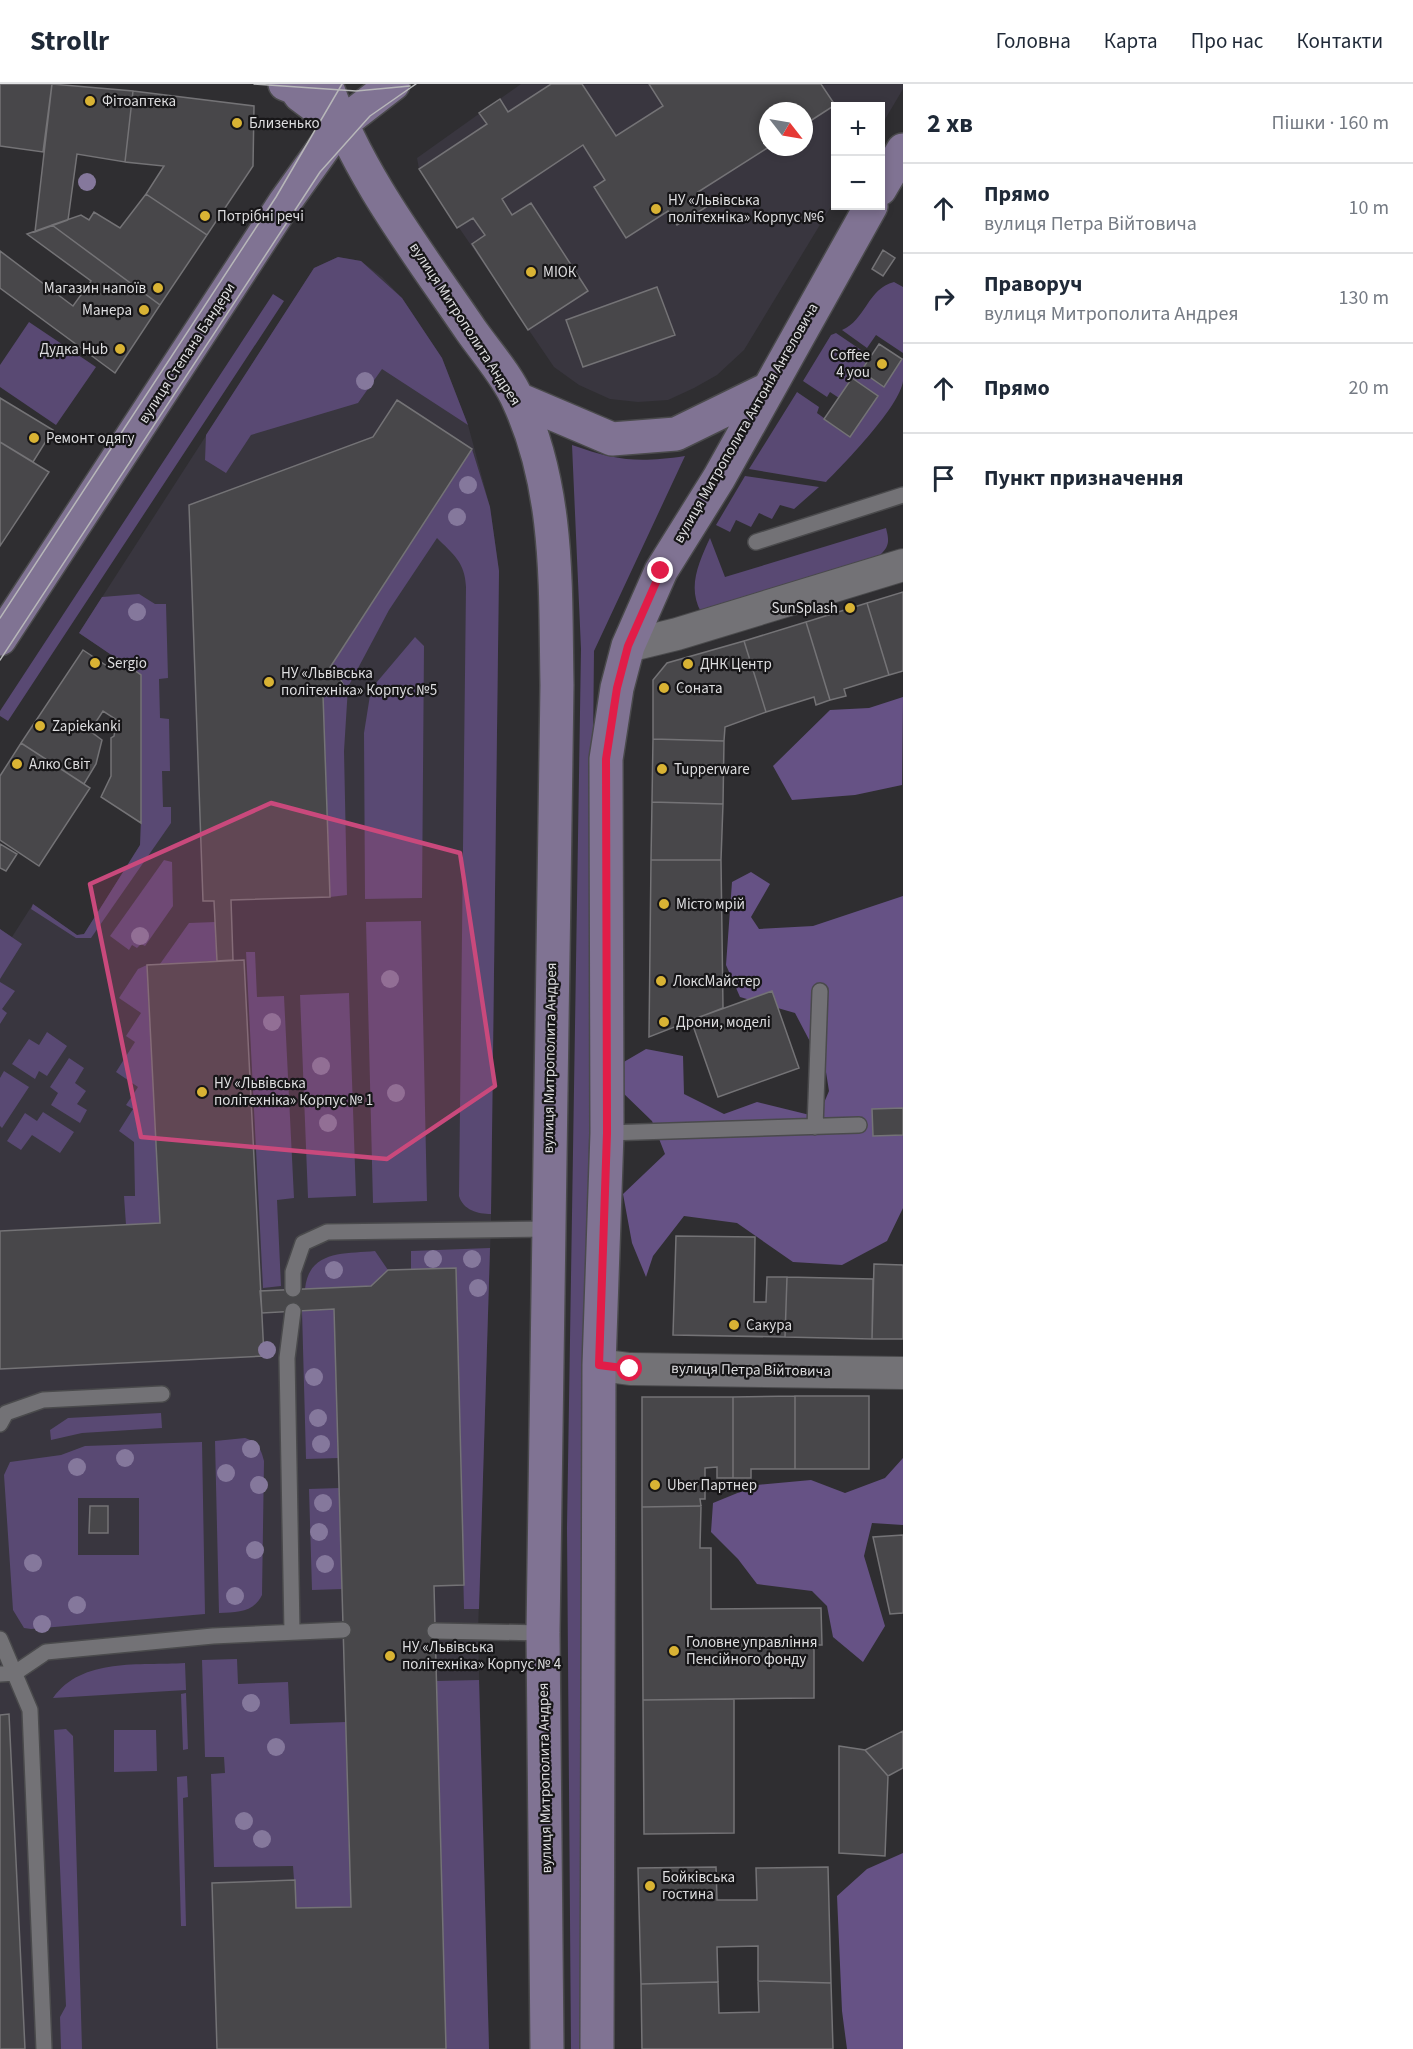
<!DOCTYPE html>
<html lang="uk">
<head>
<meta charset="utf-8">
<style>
  body { margin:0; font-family:"Source Sans 3",sans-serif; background:#f2f2f3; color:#1f2937 }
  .controls { position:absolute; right:18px; top:18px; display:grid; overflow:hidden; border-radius:0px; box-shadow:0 3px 9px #0003 }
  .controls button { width:54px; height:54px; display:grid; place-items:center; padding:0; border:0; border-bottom:2px solid #e0e1e3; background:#fff; color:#1f2937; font:30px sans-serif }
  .compass { position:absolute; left:759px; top:18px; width:54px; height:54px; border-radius:50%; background:#fff; box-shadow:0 3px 9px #0003; rotate:121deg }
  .stop { position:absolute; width:18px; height:18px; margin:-14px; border:4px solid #e11d48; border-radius:50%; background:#fff }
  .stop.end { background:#e11d48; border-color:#fff; box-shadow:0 2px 6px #0008 }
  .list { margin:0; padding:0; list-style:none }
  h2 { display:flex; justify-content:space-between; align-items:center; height:78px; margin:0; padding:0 24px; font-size:26px }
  h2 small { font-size:20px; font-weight:400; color:#747a83 }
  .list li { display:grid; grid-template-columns:39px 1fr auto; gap:18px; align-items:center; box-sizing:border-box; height:90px; padding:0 24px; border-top:2px solid #e0e1e3 }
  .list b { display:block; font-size:22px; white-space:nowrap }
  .list p { margin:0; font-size:20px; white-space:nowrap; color:#747a83 }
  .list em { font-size:20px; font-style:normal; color:#747a83 }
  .icon { flex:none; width:33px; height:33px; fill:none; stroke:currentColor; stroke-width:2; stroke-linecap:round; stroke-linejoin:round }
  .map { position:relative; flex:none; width:903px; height:1965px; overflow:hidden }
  header { display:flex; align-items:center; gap:36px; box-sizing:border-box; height:84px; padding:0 30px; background:#fff; border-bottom:2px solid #e0e1e3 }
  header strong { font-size:28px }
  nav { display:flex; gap:33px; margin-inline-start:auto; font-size:21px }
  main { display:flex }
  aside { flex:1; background:#fff }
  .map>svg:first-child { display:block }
  .built { fill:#39363f; fill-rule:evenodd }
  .green { fill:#594973; fill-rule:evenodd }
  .forest { fill:#665285 }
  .building { fill:#48474a; stroke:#747376; stroke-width:1.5 }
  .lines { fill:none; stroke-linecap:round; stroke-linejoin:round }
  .lane-casing { stroke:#4a4a4c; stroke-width:18 }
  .street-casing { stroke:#4a4a4c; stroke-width:34 }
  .secondary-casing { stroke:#4a4a4c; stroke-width:36 }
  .lane { stroke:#737276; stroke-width:15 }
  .street { stroke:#737276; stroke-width:32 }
  .secondary { stroke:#807393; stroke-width:33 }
  .tram { stroke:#b7b7b9; stroke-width:1.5 }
  .tree { fill:#85789c }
  .route { stroke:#e11d48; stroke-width:8 }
  .marked { fill:#c9497c; fill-opacity:0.2; stroke:#c9497c; stroke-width:4.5; stroke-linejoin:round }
  .poi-dot { fill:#d9b334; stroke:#171618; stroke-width:2 }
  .labels { text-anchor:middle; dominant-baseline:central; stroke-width:4.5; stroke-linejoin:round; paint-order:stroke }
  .poi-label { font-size:15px; fill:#dddddf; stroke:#171618; text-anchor:start }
  .street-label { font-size:15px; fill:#dddddf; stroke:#171618 }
</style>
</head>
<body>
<header>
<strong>Strollr</strong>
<nav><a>Головна</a><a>Карта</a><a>Про нас</a><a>Контакти</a></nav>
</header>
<main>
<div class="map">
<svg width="903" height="1965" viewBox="0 0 903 1965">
  <rect width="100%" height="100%" fill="#2f2e31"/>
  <path class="built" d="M521,0H903V5L881,42L880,22H836L835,116L744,266L717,291L694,304L668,316L638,318L610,315L579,301L554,283L419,85L417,74ZM768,27H804V63H768Z
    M338,173L361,177L382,193L402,214L442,274L468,341L490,423L499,487L491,1138L478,1549L489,1965H0V845L12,853L33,820L77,851L84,850L140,761L141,591L79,549L314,184Z"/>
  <path class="green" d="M338,173L361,177L402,214L442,274L468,341L382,285L358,319L251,351L226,389L205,376L206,351L314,184Z
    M894,198L903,203V269L876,251L867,264L842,246C865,237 868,204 894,198Z
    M273,210L284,217L8,637L0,632V627Z
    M29,238L96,283L56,341L0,303V281Z
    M836,249L864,268L860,275L866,279L861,287L884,302L903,274C903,281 903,290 903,297C900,322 845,379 826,398L749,385L797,308L819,323L817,329L850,353L878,312L852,295L839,314L830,308L827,313L803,297L831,251Z
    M572,361C617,377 638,379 685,372L594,567L585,1445V1965H571L567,1444L581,565Z
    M472,365L490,423L499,487L491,1130C478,1130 463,1126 459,1112L466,503C465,478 453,470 437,454L389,526L348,603L344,667L347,811L330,813L323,611L339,608L342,604L339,593L327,588Z
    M745,392L819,403L794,425L780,421L772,435L759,429L751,443L736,436L730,448L716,441Z
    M886,444C889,456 890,462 880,471L701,528C687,503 699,478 710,454L725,493Z
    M139,510L155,520H166L168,594L159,595L160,634L169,635L170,687H162L163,723H171V739L91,854H76L31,825L33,820L77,851L84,850L140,761L141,739V591L79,549L102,513Z
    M415,553L424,562L422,814L365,815L364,649L371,605Z
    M164,776L172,778L173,822L145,862L141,860L137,864L132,861L129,866L110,852Z
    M421,837L427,1117L373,1119L366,838Z
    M215,838L217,877L160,880L189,839Z
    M0,845L22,860L0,895Z
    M246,868H255L257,913L284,912L294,1114L277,1116L281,1202L263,1204Z
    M147,881L160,1139L126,1141L124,1112H135L134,1058L119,1047L133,1025L126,1021L138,1003L116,988L135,958L126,952L141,929L119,914L138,885Z
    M0,898L15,907L2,925L7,929L0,940Z
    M349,909L356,1112L308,1114L300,911Z
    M47,948L67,962L47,992L39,987L35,995L12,980L29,955L39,961Z
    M69,974L84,984L75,999L86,1007L77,1020L87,1026L80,1039L51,1021L58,1009L50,1003Z
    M4,987L29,1003L2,1044L0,1042V994Z
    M43,1028L74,1048L60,1069L32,1051L21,1066L7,1057L25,1029L37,1037Z
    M490,1164L479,1525H464L456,1184L411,1186V1167Z
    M375,1167L388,1186L371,1202L305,1205C309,1166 344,1170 375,1167Z
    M334,1225L339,1374L306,1375L302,1227Z
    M161,1329L162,1344L82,1349L51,1356L50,1346L68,1334Z
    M245,1354C258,1358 261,1365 264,1377L262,1511C253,1529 238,1528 219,1529L215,1357Z
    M202,1358L205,1530L31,1545L24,1544L13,1526L4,1391L10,1378L61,1371L85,1362ZM78,1414H139V1471H78Z
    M340,1404L343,1505L312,1506L309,1405Z
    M237,1575L238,1600L288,1598L290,1640L346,1638L351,1823L296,1824L293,1782L214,1783L211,1690L225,1689L224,1673H205L202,1576Z
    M185,1579L186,1606L53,1614C82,1573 140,1582 185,1579Z
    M479,1596L489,1965H446L436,1597Z
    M186,1609L188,1665L183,1666L181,1610Z
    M66,1645L73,1652L82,1965H61L60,1933L66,1922L54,1646Z
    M114,1646H156L157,1687L114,1688Z
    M187,1692L188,1713L183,1714L186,1842H181L177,1693Z"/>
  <path class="forest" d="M903,613L902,701L855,711L792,716L773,682L830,626L869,624Z
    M751,788L770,800L751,833L759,845L813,842L903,812V1124L887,1157L842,1181L793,1178L737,1139L684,1132L653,1172L646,1193L632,1159L623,1110L665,1070L652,1037L621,1007L622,979L646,965L683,972L684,1010L724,1030L757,1018L818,1033L829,1007L826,988L795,929L740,913L726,881L732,798Z
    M903,1374V1441L872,1439L864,1472L885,1542L863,1578L833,1553L827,1522L812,1507L757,1500L738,1475L711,1448L713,1419L757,1401L811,1396L845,1409L885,1394Z
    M903,1769V1965H847L842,1927L837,1812L867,1785Z"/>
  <path class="building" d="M0,0H52L43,68L0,62Z
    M52,0L133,7L125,78L77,70L68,136L35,148Z
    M551,0H582L616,52L663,22L649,0H821L835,21L804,41V27H768L769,63L698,108L708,122L677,141L668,127L626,154L594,103L605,96L583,61L502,115L512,131L531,119L588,207L528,246L472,160L485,151L473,134L457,144L419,85L487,40L479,29L500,15L508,28Z
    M133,7L254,22L253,82L207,151L146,110L164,82L125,78Z
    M146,110L207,151L160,221L52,141L81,131L89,136L94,128L120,144Z
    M52,141L160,221L115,289L0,204V167L73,222L91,197L27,150Z
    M883,166L895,174L883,192L872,185Z
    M657,203L675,251L583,283L566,236Z
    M879,260L902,275L884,303L861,287Z
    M852,294L878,312L850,353L824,335Z
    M0,314L53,346L33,378L0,358Z
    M397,316L472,365L327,588L339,593L343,600L339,608L323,611L330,813L231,816L233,876L217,877L214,817H203L189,421L373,353Z
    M0,358L49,388L0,462Z
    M903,508V587L889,591L867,519Z
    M867,519L889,591L844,605L846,612L830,616L806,538Z
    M806,538L830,616L816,621L814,613L766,628L744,557Z
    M744,557L766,628L725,643L724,657L653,655V596L667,579Z
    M83,566L110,584L117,574L141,591V739L101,713L111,692V654L114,652L117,636L103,627L90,647L102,656L96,680L84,700L21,659Z
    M653,655L724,657L723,720L652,718Z
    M21,659L90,704L39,782L0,756V692Z
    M652,718L723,720L721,776H651Z
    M0,760L17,770L6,787L0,784Z
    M651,776H721L723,924L649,953Z
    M244,876L264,1272L0,1285V1147L160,1139L147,881Z
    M772,907L799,984L718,1013L691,936Z
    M903,1024V1051L873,1052L872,1025Z
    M676,1152L755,1153L754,1218H766L767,1193H787L785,1253L673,1251Z
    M874,1180L903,1181V1255H872Z
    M456,1184L464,1501L434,1502L446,1965H217L212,1799L295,1796L296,1824L351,1823L334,1225L262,1229L260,1207L371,1202L388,1186Z
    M787,1193L873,1195L872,1255L785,1253Z
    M795,1312H869V1385H795Z
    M795,1312V1385H751V1394H733V1313Z
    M642,1313H733V1394H717V1383L705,1384V1415H700L701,1422L642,1423Z
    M90,1422H108V1449H89Z
    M701,1422L700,1464H711V1525L821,1524L822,1561H814V1614L643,1616L642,1423Z
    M903,1451V1529L890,1530L873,1453Z
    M734,1615V1749L644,1750L643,1616Z
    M9,1630L25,1965H0V1631Z
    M903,1647V1684L888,1692L865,1666Z
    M839,1662L865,1666L888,1692L885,1772L839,1769Z
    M716,1783L717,1816H757L756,1784L828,1783L831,1899L758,1897V1862L717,1863L718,1898L641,1900L638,1784Z
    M758,1897L831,1899L833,1965H642L641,1900L718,1898L719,1929L759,1928Z"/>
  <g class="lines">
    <g class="lane-casing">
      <path id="lane" d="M756,458L903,411
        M815,1043L820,907
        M607,1049L859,1041
        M293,1205V1188L303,1159L327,1148L548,1145
        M0,1340L6,1329L43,1316L162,1310
        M292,1547L287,1274L293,1227
        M435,1547L543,1549
        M0,1555L30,1626L44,1965
        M0,1590L15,1589L46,1568L213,1552L343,1546"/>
    </g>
    <g class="street-casing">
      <path id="street" d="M628,562L677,550L903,481
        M599,1281L630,1285L903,1289"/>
    </g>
    <g class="secondary-casing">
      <path id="secondary" d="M285,0L295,4L300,11L340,41
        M326,0C357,90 417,167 470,245C486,268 507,291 518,316C560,407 555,504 557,601L543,1549L547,1965
        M880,105L903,66
        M518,315L612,355L676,350L768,305
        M0,555L285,118L340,41L393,0
        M597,1965L599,1281L607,1049L606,675L617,604L628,562L661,487L719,394L871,122"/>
    </g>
    <use href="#lane" class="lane"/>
    <use href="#street" class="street"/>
    <use href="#secondary" class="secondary"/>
    <path class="tram" d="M254,0L356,7L410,2
      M0,534L276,113L342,0
      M0,576L320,88L370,32L416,0"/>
  </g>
  <g class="tree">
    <circle cx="87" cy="98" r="9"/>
    <circle cx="365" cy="297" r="9"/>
    <circle cx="468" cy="401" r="9"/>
    <circle cx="457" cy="433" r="9"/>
    <circle cx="137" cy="528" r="9"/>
    <circle cx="140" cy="852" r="9"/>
    <circle cx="390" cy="895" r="9"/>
    <circle cx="272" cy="938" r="9"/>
    <circle cx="321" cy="982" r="9"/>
    <circle cx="396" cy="1009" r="9"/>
    <circle cx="328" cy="1039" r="9"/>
    <circle cx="433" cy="1175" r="9"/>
    <circle cx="472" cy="1175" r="9"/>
    <circle cx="334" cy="1186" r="9"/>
    <circle cx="478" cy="1204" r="9"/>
    <circle cx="267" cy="1266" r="9"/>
    <circle cx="314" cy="1293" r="9"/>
    <circle cx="318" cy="1334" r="9"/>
    <circle cx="321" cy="1360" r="9"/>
    <circle cx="251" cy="1365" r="9"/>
    <circle cx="125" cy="1374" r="9"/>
    <circle cx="77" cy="1383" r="9"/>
    <circle cx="226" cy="1389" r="9"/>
    <circle cx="259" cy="1401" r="9"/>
    <circle cx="323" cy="1419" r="9"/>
    <circle cx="319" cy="1448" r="9"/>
    <circle cx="255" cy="1466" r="9"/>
    <circle cx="33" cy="1479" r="9"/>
    <circle cx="325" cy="1480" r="9"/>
    <circle cx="235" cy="1512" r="9"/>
    <circle cx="77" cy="1521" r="9"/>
    <circle cx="42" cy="1540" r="9"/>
    <circle cx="251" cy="1619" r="9"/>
    <circle cx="276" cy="1663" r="9"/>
    <circle cx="244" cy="1737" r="9"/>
    <circle cx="262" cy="1755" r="9"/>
  </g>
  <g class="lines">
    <path class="route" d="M630,1285L599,1281L607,1049L606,675L617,604L628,562L661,487"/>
  </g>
  <path class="marked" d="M271,719L460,769L495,1002L387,1075L141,1053L90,800Z"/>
  <g class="poi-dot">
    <circle cx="90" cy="17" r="6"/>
    <circle cx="237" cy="39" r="6"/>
    <circle cx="656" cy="125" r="6"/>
    <circle cx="205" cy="132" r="6"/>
    <circle cx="531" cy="188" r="6"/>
    <circle cx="158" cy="204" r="6"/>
    <circle cx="144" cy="226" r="6"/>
    <circle cx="120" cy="265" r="6"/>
    <circle cx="882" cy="280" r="6"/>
    <circle cx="34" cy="354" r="6"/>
    <circle cx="850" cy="524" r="6"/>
    <circle cx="95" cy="579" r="6"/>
    <circle cx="688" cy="580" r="6"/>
    <circle cx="269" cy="598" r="6"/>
    <circle cx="664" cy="604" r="6"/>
    <circle cx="40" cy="642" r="6"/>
    <circle cx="17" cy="680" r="6"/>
    <circle cx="662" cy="685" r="6"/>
    <circle cx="664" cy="820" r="6"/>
    <circle cx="661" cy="897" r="6"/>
    <circle cx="664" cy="938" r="6"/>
    <circle cx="202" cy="1008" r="6"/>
    <circle cx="734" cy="1241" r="6"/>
    <circle cx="655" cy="1401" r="6"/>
    <circle cx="674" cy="1567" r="6"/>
    <circle cx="390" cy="1572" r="6"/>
    <circle cx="650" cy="1802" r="6"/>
  </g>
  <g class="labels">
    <g class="poi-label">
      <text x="102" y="17">Фітоаптека</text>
      <text x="249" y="39">Близенько</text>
      <text x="668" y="116">НУ «Львівська<tspan x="668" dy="17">політехніка» Корпус №6</tspan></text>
      <text x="217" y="132">Потрібні речі</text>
      <text x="543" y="188">МІОК</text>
      <text x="146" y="204" text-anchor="end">Магазин напоїв</text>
      <text x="132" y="226" text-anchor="end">Манера</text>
      <text x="108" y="265" text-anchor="end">Дудка Hub</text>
      <text x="870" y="271" text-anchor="end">Coffee<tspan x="870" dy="17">4 you</tspan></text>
      <text x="46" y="354">Ремонт одягу</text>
      <text x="838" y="524" text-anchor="end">SunSplash</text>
      <text x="107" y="579">Sergio</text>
      <text x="700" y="580">ДНК Центр</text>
      <text x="281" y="589">НУ «Львівська<tspan x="281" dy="17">політехніка» Корпус №5</tspan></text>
      <text x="676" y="604">Соната</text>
      <text x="52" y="642">Zapiekanki</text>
      <text x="29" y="680">Алко Світ</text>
      <text x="674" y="685">Tupperware</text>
      <text x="676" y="820">Місто мрій</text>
      <text x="673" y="897">ЛоксМайстер</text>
      <text x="676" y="938">Дрони, моделі</text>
      <text x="214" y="999">НУ «Львівська<tspan x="214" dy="17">політехніка» Корпус № 1</tspan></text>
      <text x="746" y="1241">Сакура</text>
      <text x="667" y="1401">Uber Партнер</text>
      <text x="686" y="1558">Головне управління<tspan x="686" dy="17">Пенсійного фонду</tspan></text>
      <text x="402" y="1563">НУ «Львівська<tspan x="402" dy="17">політехніка» Корпус № 4</tspan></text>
      <text x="662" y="1793">Бойківська<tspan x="662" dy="17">гостина</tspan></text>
    </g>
    <g class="street-label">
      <text transform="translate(465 240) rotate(57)">вулиця Митрополита Андрея</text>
      <text transform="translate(187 269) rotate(-57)">вулиця Степана Бандери</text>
      <text transform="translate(746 339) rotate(-60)">вулиця Митрополита Антонія Ангеловича</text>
      <text transform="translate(550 974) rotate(-89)">вулиця Митрополита Андрея</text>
      <text transform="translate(751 1286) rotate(1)">вулиця Петра Війтовича</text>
      <text transform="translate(545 1694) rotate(-91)">вулиця Митрополита Андрея</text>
    </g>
  </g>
</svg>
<div class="controls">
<button>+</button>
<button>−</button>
</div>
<svg class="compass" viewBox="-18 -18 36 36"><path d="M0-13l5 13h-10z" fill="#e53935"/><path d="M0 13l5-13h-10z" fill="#747a83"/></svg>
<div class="stop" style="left:630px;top:1285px"></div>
<div class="stop end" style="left:661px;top:487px"></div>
</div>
<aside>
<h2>2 хв<small>Пішки · 160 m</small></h2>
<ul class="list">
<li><svg class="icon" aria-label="ahead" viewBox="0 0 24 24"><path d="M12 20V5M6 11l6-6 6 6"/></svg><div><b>Прямо</b><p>вулиця Петра Війтовича</p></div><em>10 m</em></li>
<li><svg class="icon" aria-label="right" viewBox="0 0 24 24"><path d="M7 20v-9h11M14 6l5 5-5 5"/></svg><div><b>Праворуч</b><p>вулиця Митрополита Андрея</p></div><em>130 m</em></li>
<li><svg class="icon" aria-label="ahead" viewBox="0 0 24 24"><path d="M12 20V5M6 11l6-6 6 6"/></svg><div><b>Прямо</b></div><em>20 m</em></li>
<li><svg class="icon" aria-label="arrive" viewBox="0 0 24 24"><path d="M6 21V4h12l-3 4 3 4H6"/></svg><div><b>Пункт призначення</b></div></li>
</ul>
</aside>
</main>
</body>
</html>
